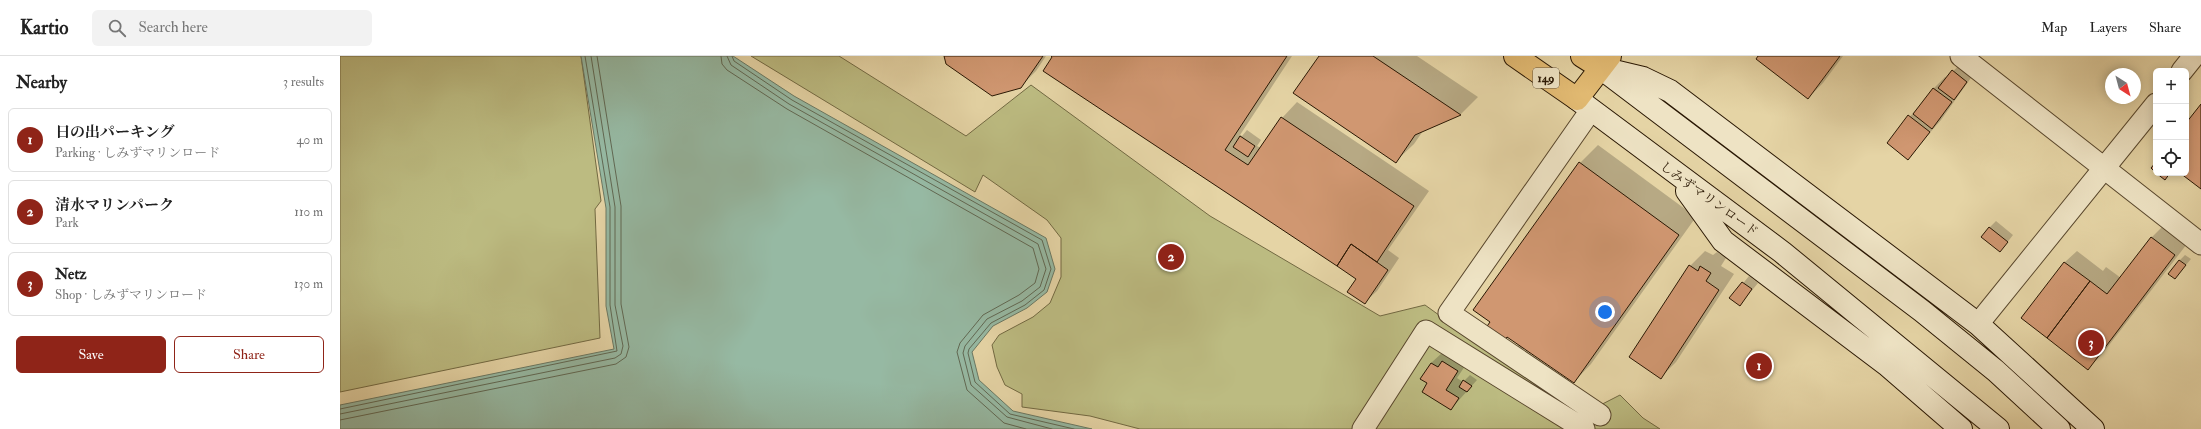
<!DOCTYPE html>
<html lang="en">
<head>
<meta charset="utf-8">
<style>
  body { margin:0; font-family:"IM FELL Double Pica","Noto Serif JP",serif; background:#f2f2f2; color:#222 }
  .controls { position:absolute; right:12px; top:12px; display:grid; overflow:hidden; border-radius:6px; box-shadow:0 2px 10px #0003 }
  .controls button { width:36px; height:36px; display:grid; place-items:center; padding:0; border:0; border-bottom:1px solid #e0e0e0; background:#fff; color:#222; font:20px sans-serif }
  .compass { position:absolute; left:1765px; top:12px; width:36px; height:36px; border-radius:50%; background:#fff; box-shadow:0 2px 10px #0003; rotate:144deg }
  .you { position:absolute; left:1265px; top:256px; width:14px; height:14px; margin:-10px; border:3px solid #fff; border-radius:50%; background:#1a73e8; box-shadow:0 0 0 6px #1a73e833 }
  .badge { display:grid; place-items:center; width:26px; height:26px; border-radius:50%; background:#8f2418; color:#fff; font-size:13px; font-weight:700 }
  .pin { position:absolute; translate:-50% -50%; border:2px solid #fff; box-shadow:0 1px 4px #0006 }
  .list { margin:0; padding:0; list-style:none }
  h2 { display:flex; justify-content:space-between; align-items:center; height:52px; margin:0; padding:0 16px; font-size:17px }
  h2 small { font-size:13px; font-weight:400; color:#767676 }
  .list li { display:grid; grid-template-columns:26px 1fr auto; gap:12px; align-items:center; box-sizing:border-box; height:64px; margin:0 8px 8px; padding:0 8px; border:1px solid #e0e0e0; border-radius:6px }
  .list b { display:block; font-size:15px; white-space:nowrap }
  .list p { margin:0; font-size:13px; white-space:nowrap; color:#767676 }
  .list em { font-size:13px; font-style:normal; color:#767676 }
  .actions { display:flex; gap:8px; padding:12px 16px }
  .actions a { flex:1; padding:9px 0; border:1px solid #8f2418; border-radius:6px; text-align:center; font-size:14px; color:#8f2418 }
  .actions .main { background:#8f2418; color:#fff }
  .icon { flex:none; width:22px; height:22px; fill:none; stroke:currentColor; stroke-width:2; stroke-linecap:round; stroke-linejoin:round }
  .map { position:relative; flex:none; width:1861px; height:373px; overflow:hidden }
  header { display:flex; align-items:center; gap:24px; box-sizing:border-box; height:56px; padding:0 20px; background:#fff; border-bottom:1px solid #e0e0e0 }
  header strong { font-size:19px }
  nav { display:flex; gap:22px; margin-inline-start:auto; font-size:14px }
  .search { width:280px; height:36px; background:#f2f2f2; display:flex; align-items:center; gap:10px; box-sizing:border-box; padding:0 14px; border-radius:6px; color:#767676; font-size:15px }
  main { display:flex }
  aside { flex:1; background:#fff }
  .map>svg:first-child { display:block }
  .green { fill:#bcbb81; stroke:#726942 }
  .water { fill:#96b9a3; stroke:#6a7863 }
  .shadow { fill:#0003 }
  .lines { fill:none; stroke-linecap:round; stroke-linejoin:round }
  .shore { stroke:#606853; stroke-width:1 }
  .building { fill:#d09771; stroke:#291703 }
  .street-casing { stroke:#58462c; stroke-width:23 }
  .secondary-casing { stroke:#291703; stroke-width:24 }
  .highway-casing { stroke:#291703; stroke-width:24 }
  .street { stroke:#eee3c4; stroke-width:21 }
  .secondary { stroke:#eee3c4; stroke-width:22 }
  .highway { stroke:#e2ba72; stroke-width:22 }
  .labels { text-anchor:middle; dominant-baseline:central; stroke-width:3; stroke-linejoin:round; paint-order:stroke }
  .shield { fill:#eee3c4; stroke:#64543d; stroke-width:1 }
  .shield-label { font-size:12px; font-weight:bold; fill:#291703 }
  .street-label { font-size:13px; fill:#291703; stroke:#eee3c4 }
</style>
</head>
<body>
<header>
<strong>Kartio</strong>
<div class="search"><svg class="icon" aria-label="search" viewBox="0 0 24 24"><circle cx="10" cy="10" r="6"/><path d="M15 15l6 6"/></svg>Search here</div>
<nav><a>Map</a><a>Layers</a><a>Share</a></nav>
</header>
<main>
<aside>
<h2>Nearby<small>3 results</small></h2>
<ul class="list">
<li><span class="badge">1</span><div><b>日の出パーキング</b><p>Parking · しみずマリンロード</p></div><em>40 m</em></li>
<li><span class="badge">2</span><div><b>清水マリンパーク</b><p>Park</p></div><em>110 m</em></li>
<li><span class="badge">3</span><div><b>Netz</b><p>Shop · しみずマリンロード</p></div><em>130 m</em></li>
</ul>
<div class="actions"><a class="main">Save</a><a>Share</a></div>
</aside>
<div class="map">
<svg width="1861" height="373" viewBox="0 0 1861 373">
  <rect width="100%" height="100%" fill="#e5d4a5"/>
  <filter id="stains"><feTurbulence type="fractalNoise" baseFrequency=".005" numOctaves="4"/><feColorMatrix values="0 0 0 0 .2 0 0 0 0 .09 0 0 0 0 .02 0 0 0 .5 -.17"/></filter>
  <radialGradient id="worn" r=".72"><stop offset=".6" stop-color="#630" stop-opacity="0"/><stop offset="1" stop-color="#630" stop-opacity=".3"/></radialGradient>
  <path class="green" d="M0,0H241L261,145L255,153L260,282L0,336Z
    M411,0H499L626,80L691,29L870,160L1040,260L1085,249L1239,360L1280,339L1303,362L1320,373H800L750,360L682,351V338L665,329L657,311L652,289L659,279L693,261L710,247L721,221V182L707,164L643,119L635,136Z"/>
  <path class="water" d="M241,0H393L454,40L706,182L715,213L707,236L687,252L653,270L632,296L639,324L673,355L752,373H0V349L274,293L266,250V152Z"/>
  <path class="shadow" d="M605,0H706L696,15L680,31Z
    M712,0H952L900,79L902,80L907,74L921,84L917,90L921,92L942,62L957,46L1089,135L1048,194L1059,202L1037,235L1025,246L1017,223Z
    M980,0H1077L1138,41L1121,58L1083,75L1074,88L1056,105Z
    M1419,0H1503L1483,27L1468,42Z
    M1619,9L1633,19L1601,64L1568,102L1548,87L1594,32L1605,21L1607,22Z
    M1258,89L1356,161L1251,308L1234,326L1185,292L1179,298L1174,294L1179,288L1169,280L1162,288L1240,107Z
    M1656,165L1673,179L1666,188L1649,172Z
    M1827,166L1850,184L1763,297L1748,312L1683,262L1725,206L1737,195L1763,215L1766,211L1781,222L1812,181Z
    M1365,195L1373,199L1377,196L1386,202L1381,210L1394,218L1336,306L1321,321L1350,210Z
    M1845,199L1851,203L1835,222L1839,205Z
    M1409,220L1418,227L1400,249L1391,242Z
    M1103,296L1129,304L1117,322L1123,326L1130,319L1137,324L1111,353L1088,327L1091,307Z"/>
  <g class="lines">
    <path class="shore" d="M381,0L382,8L387,14L447,53L693,192L699,213L695,227L679,239L643,259L620,287L617,296L627,334L664,367L686,373
      M387,0L391,9L449,48L698,188L706,213L700,231L682,245L647,263L625,290L623,297L631,329L667,361L712,373
      M392,0L394,5L452,44L702,184L711,213L704,234L685,249L651,267L629,293L628,297L635,326L670,358L734,373
      M0,353L277,295L270,249V151L245,0
      M0,358L275,302L281,298L283,290L275,249V151L251,0
      M0,364L276,308L286,301L289,291L281,248V150L257,0"/>
  </g>
  <path class="building" d="M604,0H703L681,32L652,40L606,8Z
    M711,0H947L885,94L908,109L941,61L1074,150L1037,206L1011,188L997,210L703,15L712,1Z
    M979,0H1033L1121,59L1075,79L1056,107L953,37Z
    M1418,0H1500L1468,43L1416,3Z
    M1612,14L1627,26L1614,44L1598,32Z
    M1593,32L1612,46L1592,73L1573,58Z
    M1861,48V133L1840,117H1846V67Z
    M1568,59L1590,76L1568,104L1547,87Z
    M900,80L915,90L908,101L893,91Z
    M1239,106L1339,179L1234,327L1167,281L1162,289L1143,276L1150,266L1133,254Z
    M1816,106V117L1811,112Z
    M1816,117H1830L1825,124Z
    M1649,171L1668,186L1660,196L1641,181Z
    M1811,181L1835,199L1748,314L1707,282L1750,225L1767,238Z
    M1011,188L1048,214L1025,248L1007,236L1016,223L997,210Z
    M1839,204L1846,209L1835,223L1828,218Z
    M1724,206L1750,225L1707,282L1681,262Z
    M1349,209L1358,215L1360,210L1371,217L1366,225L1379,234L1321,323L1289,301Z
    M1402,226L1412,233L1400,250L1389,242Z
    M1102,305L1118,315L1106,334L1119,342L1111,354L1082,336L1087,327L1080,323L1091,307L1098,311Z
    M1123,324L1132,330L1127,336L1119,331Z"/>
  <g class="lines">
    <g class="street-casing">
      <path id="street" d="M1621,0L1861,188
        M1842,15L1854,0
        M1251,54L1109,257L1260,359
        M1638,268L1816,48
        M1023,373L1086,275L1244,373"/>
    </g>
    <g class="secondary-casing">
      <path id="secondary" d="M1261,12L1303,22L1330,35L1638,268L1753,373
        M1266,16L1582,255L1656,315L1719,373
        M1237,43L1442,196L1658,373
        M1347,135L1383,185L1547,309L1621,373"/>
    </g>
    <g class="highway-casing">
      <path id="highway" d="M1175,0L1237,43L1270,0
        M1242,0L1261,12"/>
    </g>
    <use href="#street" class="street"/>
    <use href="#secondary" class="secondary"/>
    <use href="#highway" class="highway"/>
  </g>
  <g class="labels">
    <rect class="shield" x="1193" y="12" width="26" height="20" rx="3"/>
    <g class="shield-label">
      <text x="1206" y="22">149</text>
    </g>
    <g class="street-label">
      <text transform="translate(1369 143) rotate(36)">しみずマリンロード</text>
    </g>
  </g>
  <rect width="100%" height="100%" filter="url(#stains)"/>
  <rect width="100%" height="100%" fill="url(#worn)"/>
</svg>
<div class="controls">
<button>+</button>
<button>−</button>
<button><svg class="icon" aria-label="locate" viewBox="0 0 24 24"><circle cx="12" cy="12" r="6"/><path d="M12 2v4M12 18v4M2 12h4M18 12h4"/></svg></button>
</div>
<svg class="compass" viewBox="-18 -18 36 36"><path d="M0-13l5 13h-10z" fill="#e53935"/><path d="M0 13l5-13h-10z" fill="#767676"/></svg>
<div class="you"></div>
<div class="pin badge" style="left:1419px;top:310px">1</div>
<div class="pin badge" style="left:831px;top:201px">2</div>
<div class="pin badge" style="left:1751px;top:287px">3</div>
</div>
</main>
</body>
</html>
